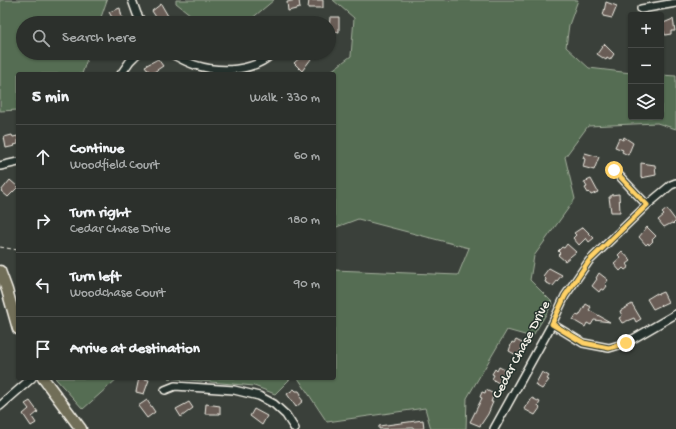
<!DOCTYPE html>
<html lang="en">
<head>
<meta charset="utf-8">
<style>
  body { margin:0; font-family:"Gochi Hand",sans-serif; background:#343834; color:#f1f3f6 }
  .controls { position:absolute; right:12px; top:12px; display:grid; overflow:hidden; border-radius:4px; box-shadow:0 1px 3px #0004 }
  .controls button { width:36px; height:36px; display:grid; place-items:center; padding:0; border:0; border-bottom:1px solid #484b48; background:#2c302c; color:#f1f3f6; font:20px sans-serif }
  .stop { position:absolute; width:12px; height:12px; margin:-9px; border:3px solid #ffd166; border-radius:50%; background:#fff }
  .stop.end { background:#ffd166; border-color:#fff; box-shadow:0 1px 4px #0008 }
  .list { margin:0; padding:0; list-style:none }
  h2 { display:flex; justify-content:space-between; align-items:center; height:52px; margin:0; padding:0 16px; font-size:17px }
  h2 small { font-size:13px; font-weight:400; color:#a6a9a9 }
  .list li { display:grid; grid-template-columns:26px 1fr auto; gap:12px; align-items:center; box-sizing:border-box; height:64px; padding:0 16px; border-top:1px solid #484b48 }
  .list b { display:block; font-size:15px; white-space:nowrap }
  .list p { margin:0; font-size:13px; white-space:nowrap; color:#a6a9a9 }
  .list em { font-size:13px; font-style:normal; color:#a6a9a9 }
  .icon { flex:none; width:22px; height:22px; fill:none; stroke:currentColor; stroke-width:2; stroke-linecap:round; stroke-linejoin:round }
  .map { position:relative; flex:none; width:676px; height:429px; overflow:hidden }
  .search { position:absolute; background:#2c302c; box-shadow:0 1px 3px #0004; left:16px; top:16px; width:320px; height:44px; display:flex; align-items:center; gap:10px; box-sizing:border-box; padding:0 14px; border-radius:22px; color:#a6a9a9; font-size:15px }
  .panel { position:absolute; background:#2c302c; box-shadow:0 1px 3px #0004; left:16px; top:72px; width:320px; height:308px; border-radius:4px }
  .map>svg:first-child { display:block }
  .green { fill:#546d52; stroke:#a4af9d }
  .building { fill:#695d57; stroke:#f4f1e8 }
  .lines { fill:none; stroke-linecap:round; stroke-linejoin:round }
  .street-casing { stroke:#f4f1e8; stroke-width:10 }
  .primary-casing { stroke:#f4f1e8; stroke-width:13 }
  .path { stroke:#f4f1e8; stroke-width:1; stroke-dasharray:4 3; stroke-linecap:butt }
  .street { stroke:#26332d; stroke-width:7 }
  .primary { stroke:#716e59; stroke-width:10 }
  .route { stroke:#ffd166; stroke-width:5 }
  .labels { text-anchor:middle; dominant-baseline:central; stroke-width:3; stroke-linejoin:round; paint-order:stroke }
  .street-label { font-size:14px; fill:#f4f1e8; stroke:#26332d }
</style>
</head>
<body>
<div class="map">
<svg width="676" height="429" viewBox="0 0 676 429">
  <rect width="100%" height="100%" fill="#3a403a"/>
  <filter id="ink" filterUnits="userSpaceOnUse"><feTurbulence type="fractalNoise" baseFrequency=".025" numOctaves="2"/><feDisplacementMap in="SourceGraphic" scale="8" xChannelSelector="R" yChannelSelector="G"/><feConvolveMatrix kernelMatrix="1 2 1 2 8 2 1 2 1" color-interpolation-filters="sRGB"/></filter>
  <g filter="url(#ink)">
    <path class="green" d="M0,0H107L99,23H23V53H89L82,74H18V110L0,111Z
      M176,0H274L250,20L226,23L196,19L176,3Z
      M333,0H578L569,25L566,47L589,68L631,73V117H661V75L676,76V129L657,123L588,126L565,157L575,199L534,256L530,280L553,303L532,337L507,330L467,398L466,429H431L425,408L327,422L298,378H334V270L458,275L469,248L358,219L334,228V74H327L351,56L354,18Z
      M55,378H118L83,409Z
      M168,378H291L275,394L254,386Z"/>
    <path class="building" d="M296,0H299L300,8L288,11L287,2Z
      M309,0H323V8H308Z
      M606,2L617,6L612,18L603,16Z
      M161,4L168,16L160,23L152,11Z
      M120,8L123,22L115,23L109,12Z
      M330,17H339V32L329,31Z
      M673,19L675,31H671V34L665,35L664,31L662,32L661,24Z
      M604,44L614,54L610,60L607,58L606,60L597,54Z
      M305,53L311,59L302,71L294,63Z
      M158,59L163,66L151,74L145,66Z
      M12,135L13,137L18,136V144L14,145L15,146L6,148L4,137Z
      M624,137L633,143L628,155L622,152L623,150L615,147L619,138L623,140Z
      M585,153L599,157L594,170L583,167L585,159L583,158Z
      M641,163L655,165L656,175L641,178Z
      M591,179L598,192L591,195L589,192L588,193L585,188L587,187L584,182Z
      M10,180L18,187L8,197L1,191Z
      M619,194L620,212H611L609,197H611V195Z
      M667,209L676,221L673,224L672,223L664,227L658,220L664,215L662,213Z
      M583,227L594,238L589,242L586,238L579,245L573,238L576,235L574,233Z
      M647,227L656,236L652,240L653,241L649,245L648,243L646,245L639,237Z
      M567,244L576,252L565,261L558,255L560,253L558,251L562,247L564,248Z
      M622,251L631,261L627,264L629,267L625,270L623,268L620,271L614,264L621,258L618,255Z
      M549,268L562,275L553,286L545,282L546,279L543,276Z
      M599,273L608,280L605,284L607,286L604,290L601,289L599,292L592,286L597,279L596,278Z
      M663,292L668,302L653,309L647,299L657,293L658,294Z
      M586,304L591,307L589,310L610,322L594,320L591,325L587,323L585,327L573,320L576,315L579,316Z
      M632,304L641,319L636,322L634,318L622,323L619,318L622,316L620,311Z
      M516,340L524,344L518,356L509,351L512,342L514,343Z
      M499,367L509,372L502,385L492,379L494,375L492,374L495,369L497,371Z
      M542,372L549,376L547,379L549,380L542,389L535,385Z
      M139,378L149,380L144,394L136,392Z
      M294,389L296,391H299L301,394L300,397L303,401L296,407L287,394Z
      M486,390L494,394L491,402H493L488,414L480,426L470,422L482,398L480,397L482,392L485,393Z
      M532,398L540,402L538,406L540,408L535,415L524,409L527,404L528,405Z
      M147,400L155,412L147,418L138,406Z
      M30,401L38,412L32,417L36,423L31,426L23,414L29,409L25,404Z
      M189,402L193,408L181,417L176,409Z
      M206,404L220,406V414H205Z
      M254,409L267,416L262,425L250,416Z
      M423,420L424,428L421,429H414V428L379,429V426Z"/>
    <g class="lines">
      <g class="street-casing">
        <path id="street" d="M132,0L137,14L142,23
          M641,9L676,3
          M170,53C178,57 186,62 195,65C220,73 254,72 273,53
          M121,74L130,61L138,53
          M0,166L18,162
          M614,170L647,205
          M552,324L583,343L609,348L626,343L676,314
          M165,390L175,386L234,390L259,396L274,404L286,415L295,429
          M0,406L32,378
          M494,429L552,324L565,296L589,261L647,205L671,185L676,183"/>
      </g>
      <g class="primary-casing">
        <path id="primary" d="M0,271L7,290L18,329
          M43,378L81,429"/>
      </g>
      <path class="path" d="M0,247L18,250"/>
      <use href="#street" class="street"/>
      <use href="#primary" class="primary"/>
    </g>
  </g>
  <g class="lines" filter="url(#ink)">
    <path class="route" d="M614,170L647,205L589,261L565,296L552,324L584,343L609,348L626,343"/>
  </g>
  <g class="labels">
    <g class="street-label">
      <text transform="translate(522 350) rotate(-62)">Cedar Chase Drive</text>
    </g>
  </g>
</svg>
<div class="controls">
<button>+</button>
<button>−</button>
<button><svg class="icon" aria-label="layers" viewBox="0 0 24 24"><path d="M12 4l9 5-9 5-9-5zM3 14l9 5 9-5"/></svg></button>
</div>
<div class="stop" style="left:614px;top:170px"></div>
<div class="stop end" style="left:626px;top:343px"></div>
<div class="search"><svg class="icon" aria-label="search" viewBox="0 0 24 24"><circle cx="10" cy="10" r="6"/><path d="M15 15l6 6"/></svg>Search here</div>
<section class="panel">
<h2>5 min<small>Walk · 330 m</small></h2>
<ul class="list">
<li><svg class="icon" aria-label="ahead" viewBox="0 0 24 24"><path d="M12 20V5M6 11l6-6 6 6"/></svg><div><b>Continue</b><p>Woodfield Court</p></div><em>60 m</em></li>
<li><svg class="icon" aria-label="right" viewBox="0 0 24 24"><path d="M7 20v-9h11M14 6l5 5-5 5"/></svg><div><b>Turn right</b><p>Cedar Chase Drive</p></div><em>180 m</em></li>
<li><svg class="icon" aria-label="left" viewBox="0 0 24 24"><path d="M17 20v-9H6M10 6l-5 5 5 5"/></svg><div><b>Turn left</b><p>Woodchase Court</p></div><em>90 m</em></li>
<li><svg class="icon" aria-label="arrive" viewBox="0 0 24 24"><path d="M6 21V4h12l-3 4 3 4H6"/></svg><div><b>Arrive at destination</b></div></li>
</ul>
</section>
</div>
</body>
</html>
